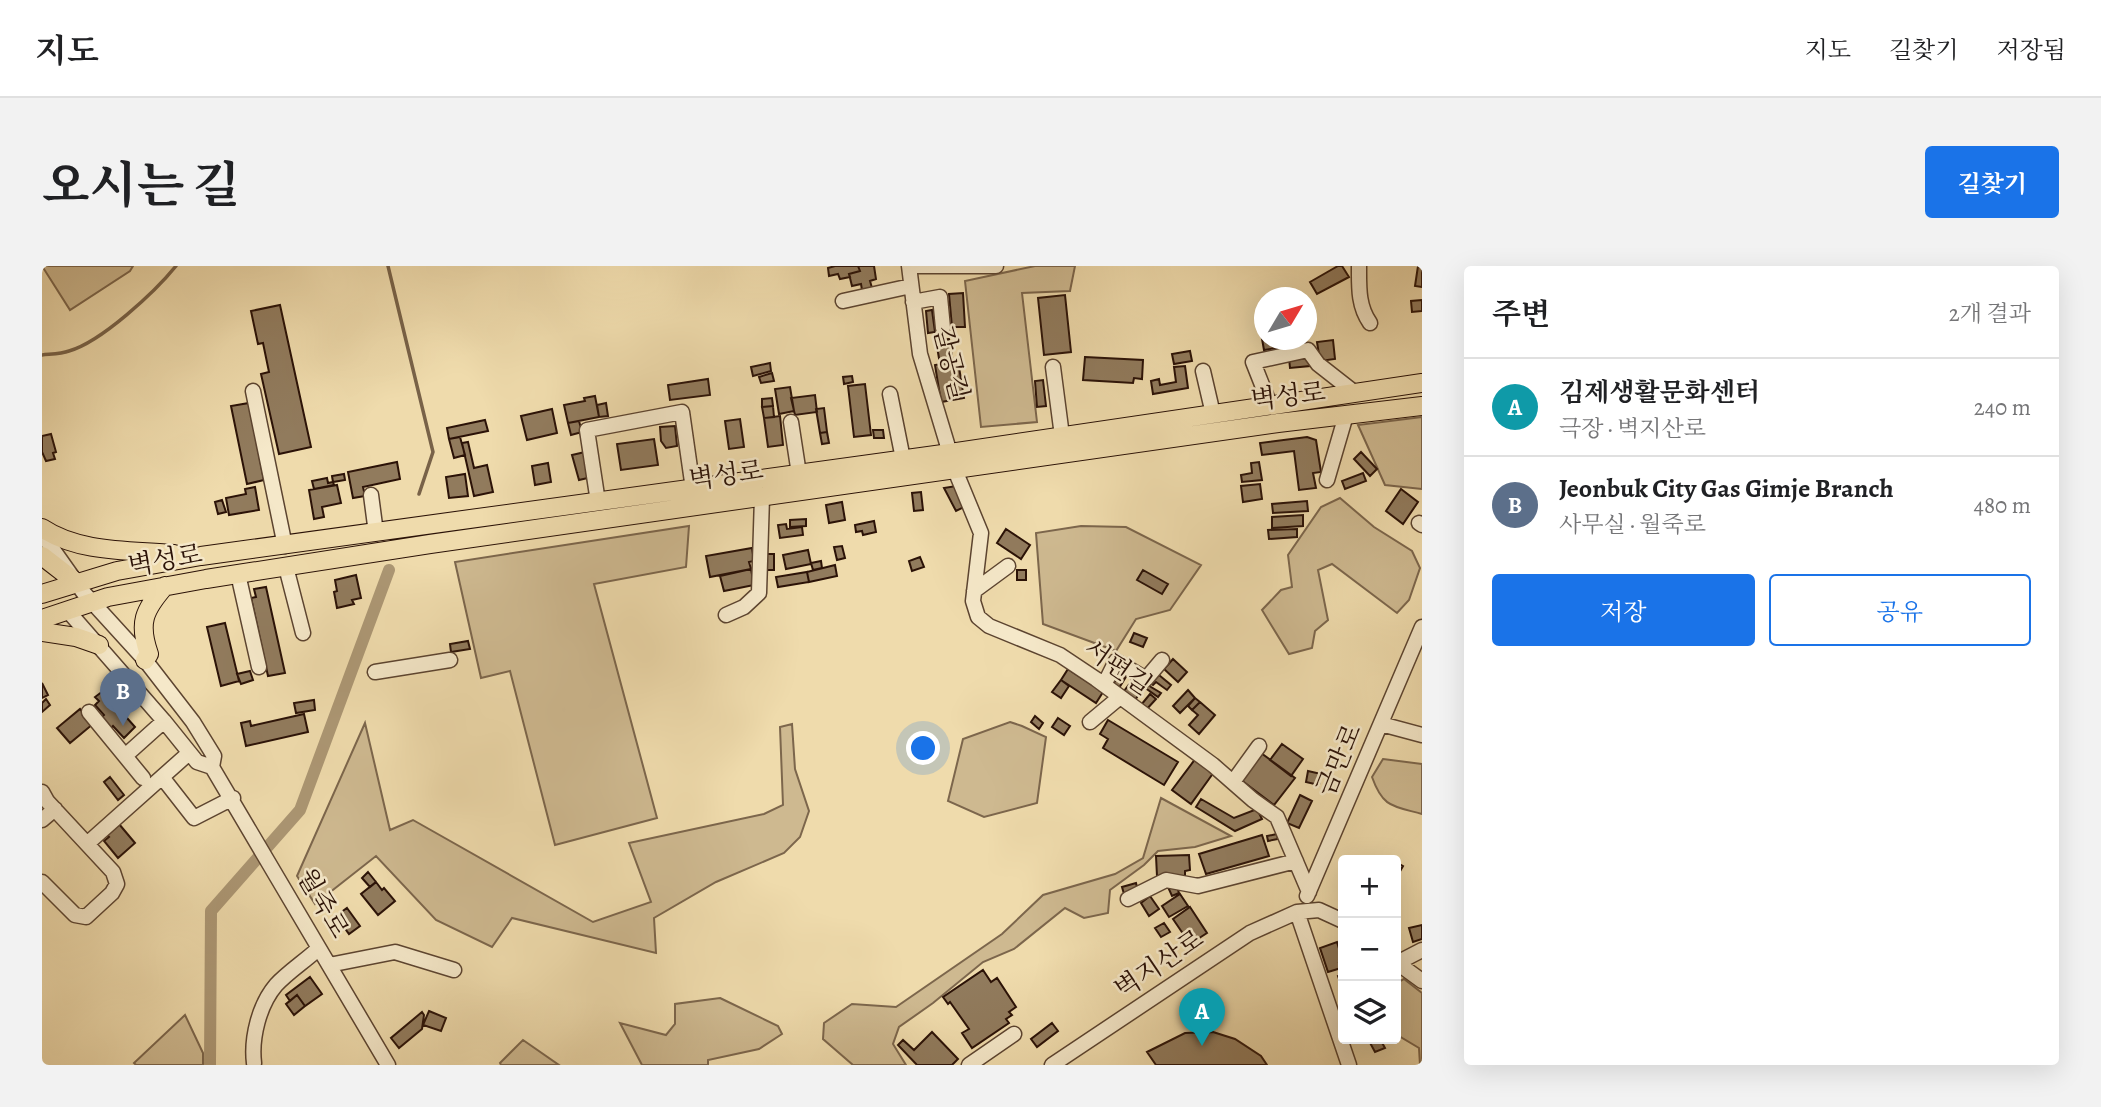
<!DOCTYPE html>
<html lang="ko">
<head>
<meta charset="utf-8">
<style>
  body { margin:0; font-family:Alegreya,"Noto Serif KR",serif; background:#f2f2f2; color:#202124 }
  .controls { position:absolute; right:21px; bottom:21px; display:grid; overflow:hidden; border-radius:7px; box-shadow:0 7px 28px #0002 }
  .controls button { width:63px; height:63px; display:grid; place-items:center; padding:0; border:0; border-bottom:2px solid #e0e0e0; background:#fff; color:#202124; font:35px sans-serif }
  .compass { position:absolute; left:1212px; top:21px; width:63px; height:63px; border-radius:50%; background:#fff; box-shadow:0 7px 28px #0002; rotate:52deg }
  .you { position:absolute; left:882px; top:483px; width:24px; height:24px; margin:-18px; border:5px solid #fff; border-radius:50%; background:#1a73e8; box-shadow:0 0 0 10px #1a73e833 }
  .badge { display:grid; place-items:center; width:46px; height:46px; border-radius:50%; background:#1a73e8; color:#fff; font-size:23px; font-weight:700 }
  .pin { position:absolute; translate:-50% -58px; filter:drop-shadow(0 2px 4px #0008) }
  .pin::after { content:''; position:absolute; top:37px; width:24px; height:21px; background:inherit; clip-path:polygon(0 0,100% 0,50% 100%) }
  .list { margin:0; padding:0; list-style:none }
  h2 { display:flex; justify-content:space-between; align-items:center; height:91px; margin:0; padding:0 28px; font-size:30px }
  h2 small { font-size:23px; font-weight:400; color:#757577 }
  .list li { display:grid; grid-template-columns:46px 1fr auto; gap:21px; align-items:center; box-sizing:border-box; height:98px; padding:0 28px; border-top:2px solid #e0e0e0 }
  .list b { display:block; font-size:26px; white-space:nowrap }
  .list p { margin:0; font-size:23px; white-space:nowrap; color:#757577 }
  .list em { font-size:23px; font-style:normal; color:#757577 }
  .actions { display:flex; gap:14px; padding:21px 28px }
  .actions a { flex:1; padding:16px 0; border:2px solid #1a73e8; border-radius:7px; text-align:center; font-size:24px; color:#1a73e8 }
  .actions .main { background:#1a73e8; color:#fff }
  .icon { flex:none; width:38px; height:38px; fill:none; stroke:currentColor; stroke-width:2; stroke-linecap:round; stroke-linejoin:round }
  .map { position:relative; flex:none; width:1380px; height:799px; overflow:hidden; border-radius:7px }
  header { display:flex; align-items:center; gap:42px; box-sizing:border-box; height:98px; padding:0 35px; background:#fff; border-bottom:2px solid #e0e0e0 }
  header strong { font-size:33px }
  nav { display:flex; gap:38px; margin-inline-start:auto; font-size:24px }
  .intro { display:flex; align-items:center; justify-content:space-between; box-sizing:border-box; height:168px; padding:0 42px }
  h1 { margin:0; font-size:49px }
  .button { padding:18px 32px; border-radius:7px; background:#1a73e8; color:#fff; font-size:24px; font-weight:700 }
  main { display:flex; gap:42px; padding:0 42px }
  aside { flex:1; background:#fff; border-radius:7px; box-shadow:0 7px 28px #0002 }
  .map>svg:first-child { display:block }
  .green { fill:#ceb990; stroke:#7c664c; stroke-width:2 }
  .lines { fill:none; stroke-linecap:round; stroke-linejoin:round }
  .stream { stroke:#786248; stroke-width:3.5 }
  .canal { stroke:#ac9774; stroke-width:12 }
  .building { fill:#917b5d; stroke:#2b1207; stroke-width:2 }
  .minor-casing { stroke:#5c4430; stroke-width:17 }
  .major-casing { stroke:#2b1207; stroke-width:20 }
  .minor { stroke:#f5e8c9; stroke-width:14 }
  .major { stroke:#efdbac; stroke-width:18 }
  .labels { text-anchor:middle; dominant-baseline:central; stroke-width:5; stroke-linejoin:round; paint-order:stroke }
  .street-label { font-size:26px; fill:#2b1207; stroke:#f5e8c9 }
</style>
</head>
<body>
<header>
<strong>지도</strong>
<nav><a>지도</a><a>길찾기</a><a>저장됨</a></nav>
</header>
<div class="intro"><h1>오시는 길</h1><a class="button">길찾기</a></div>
<main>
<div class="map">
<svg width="1380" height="799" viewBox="0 0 1380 799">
  <rect width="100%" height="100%" fill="#efdbac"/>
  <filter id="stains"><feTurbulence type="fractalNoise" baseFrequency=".00286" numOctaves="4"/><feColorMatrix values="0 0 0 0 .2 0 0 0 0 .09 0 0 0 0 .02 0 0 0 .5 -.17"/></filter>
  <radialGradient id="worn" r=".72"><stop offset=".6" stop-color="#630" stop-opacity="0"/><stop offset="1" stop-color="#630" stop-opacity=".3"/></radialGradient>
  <path class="green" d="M0,0H91L88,5L28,44Z
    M993,0H1033L1028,25L980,27L995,156L939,161L923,15Z
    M1380,151V223L1343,219L1316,159Z
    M1298,232L1332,261L1370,285L1378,302L1367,334L1355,347L1290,298L1276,304L1286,354L1273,365L1270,382L1247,388L1220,344L1239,324L1250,321L1246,289L1279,241Z
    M647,260L644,301L552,318L615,552L513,579L468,405L439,412L413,296Z
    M1039,260L1084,261L1159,299L1128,344L1094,353L1074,385L1001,358L994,267Z
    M968,456L980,460L1004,471L995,537L942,551L906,535L921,473Z
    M323,457L348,564L371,554L551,656L609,636L587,577L722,548L741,539L738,461L750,458L753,503L767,545L758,571L742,587L674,616L612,652L614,687L470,652L450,681L394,654L334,590L273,638L255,610Z
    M1341,493L1380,498V548C1351,540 1341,542 1330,511Z
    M1119,532L1189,570L1153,581L1116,585L1102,599L1068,624L1066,647L1042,652L1023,642L972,683L941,696L891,737L857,761L851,778L864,799H811L781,773L782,757L810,738L854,741L960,668L1001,629L1073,608L1101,592Z
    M1362,713L1380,727V799H1378L1377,782L1357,770L1354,764V717Z
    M678,732L736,760L740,768L717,783L666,794V799H600L578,757L624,769L633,758V738Z
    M143,749L161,787V799H94L92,797Z
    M481,774L517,799H459L458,797Z"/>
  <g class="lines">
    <path class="stream" d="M346,0L391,186L377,228
      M0,89C9,88 19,88 27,85C59,76 113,26 134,0"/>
    <path class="canal" d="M168,799L169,645L258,544L347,304"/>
  </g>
  <path class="building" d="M793,0H816L818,5L807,8L808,11L798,13L796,8L787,10L786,2Z
    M816,0H832L834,13L828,15L830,22L820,24L819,18L810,20L807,8L818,5Z
    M1296,0H1300L1307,11L1275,28L1268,16Z
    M1376,0H1380V21L1373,20Z
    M921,27L923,61H910L907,28Z
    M1023,29L1029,86L1002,89L996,32Z
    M1380,34V45L1370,46L1369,35Z
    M238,39L269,181L237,188L219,108L227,106L221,77L216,78L209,45Z
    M890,44L893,66L886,67L884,45Z
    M1217,56H1223V74H1239L1240,81L1222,84Z
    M907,73L911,96L898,98L894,75Z
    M1291,74L1293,93L1278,95L1275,76Z
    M1148,85L1150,95L1132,98L1130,88Z
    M1267,89L1268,100L1248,102L1247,92Z
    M1043,91L1101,94L1100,113L1092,112L1091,117L1041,114Z
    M911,96L912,101H917L922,132L899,136L893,99Z
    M728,97L729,105L711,110L709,101Z
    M1143,100L1146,122L1111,128L1109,115L1117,113L1118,119L1134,116L1132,101Z
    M730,107L732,115L719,117L717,111Z
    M810,110L811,116L802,118L801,111Z
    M666,113L668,129L628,134L626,119Z
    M1001,114L1004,140L995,141L993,115Z
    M823,118L829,169L812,171L806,120Z
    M748,121L752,145L737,148L733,123Z
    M773,129L775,146L753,149L749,132Z
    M553,130L557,151L526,157L522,139L543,135L542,132Z
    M730,132L731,140L720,141V133Z
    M207,137L222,214L205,218L189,140Z
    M564,137L566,150L557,151L555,139Z
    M731,140L732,151L722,152L720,141Z
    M782,142L785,166L778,167L774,143Z
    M510,143L515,167L485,174L479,150Z
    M738,150L741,179L726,181L722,152Z
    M698,153L702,181L687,183L683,155Z
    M443,154L446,165L407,173L405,162Z
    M537,155L540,166L529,169L526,157Z
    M633,160L635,180L624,182L619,175L618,161Z
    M831,164H841L842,172H832Z
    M785,166L787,177L780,178L778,167Z
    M9,168L14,186L11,187L13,193L4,195L0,186V170Z
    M418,171L423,189L412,192L407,173Z
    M1265,171L1274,174L1279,206L1271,207L1274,222L1257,224L1252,185L1220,189L1218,177Z
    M612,173L616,199L579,204L575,178Z
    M426,176L432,202L445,199L451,226L432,230L420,177Z
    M543,186L550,211L537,214L530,189Z
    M1319,186L1335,203L1328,210L1312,193Z
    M355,196L358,213L321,221L323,230L311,232L306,206Z
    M1217,196L1220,214L1200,216L1199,209L1210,207L1209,197Z
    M506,197L509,216L493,219L490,200Z
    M1321,207L1324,215L1303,223L1300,215Z
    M302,208L303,214L291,216L290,210Z
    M423,208L426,230L407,232L404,211Z
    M285,212L286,217L291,216L292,219L272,223L270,215Z
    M1218,218L1220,233L1201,236L1199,220Z
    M295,219L299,237L280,241L282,251L272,253L267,224Z
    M914,220L924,240L914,245L902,222Z
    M213,221L217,244L187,249L184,232L204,228L203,223Z
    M1359,223L1376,236L1361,258L1344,245Z
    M879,226L881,244L872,245L870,227Z
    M180,234L184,246L176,248L173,236Z
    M1265,235L1266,245L1231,247L1230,238Z
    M800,236L803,254L787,257L784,239Z
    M1261,249V260L1230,262V251Z
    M764,253V260L748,261V254Z
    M832,255L834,266L821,269L820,265L814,266L813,259Z
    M744,258L745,263L760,261L761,269L738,272L736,259Z
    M964,263L988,279L979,293L955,277Z
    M1255,263V271L1227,273L1226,264Z
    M800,280L803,292L795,294L792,281Z
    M710,282L712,295L707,296L709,303L668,311L664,290Z
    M766,284L769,298L744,303L741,289Z
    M724,288H732V304H725Z
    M878,291L882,301L870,305L867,295Z
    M779,295L780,302L771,304L769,297Z
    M793,299L795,310L767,316L765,306Z
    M709,303L712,319L682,325L678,310Z
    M975,304H984V314H975Z
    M1101,304L1126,318L1120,328L1095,314Z
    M765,306L767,316L736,321L734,311Z
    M314,309L319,332L310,334L312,338L295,342L292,326L295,325L293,314Z
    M224,321L243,407L226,410L209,332L214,331L212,323Z
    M183,357L197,415L179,420L165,361Z
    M1092,367L1105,372L1101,381L1088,376Z
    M426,375L428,383L409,386L408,378Z
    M1131,393L1145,406L1136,416L1122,403Z
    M1026,403L1061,426L1054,437L1019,414Z
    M208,405L211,414L199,418L195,408Z
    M1080,406L1085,409L1077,422L1071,418Z
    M1112,409L1115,411L1117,409L1129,419L1125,424L1114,416L1111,419L1107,416Z
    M1019,414L1027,420L1019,432L1010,426Z
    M1089,416L1100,424L1093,434L1082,425Z
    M0,417L6,429L0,432Z
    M1104,418L1119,427L1116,431L1102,421Z
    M1146,424L1153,432L1138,447L1131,440Z
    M61,425L93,461L82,472L71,460L66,465L57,454L62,449L53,439L57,435L53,431Z
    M1108,428L1114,433L1104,444L1099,439Z
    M1153,432L1158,436L1150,444L1146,440Z
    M4,433L8,439L0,446V437Z
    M272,434L273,444L254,447L252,437Z
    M1158,436L1173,449L1157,468L1147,459L1156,449L1150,444Z
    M38,443L51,458L28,477L15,462Z
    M262,448L266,466L204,480L199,457L208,455L209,460Z
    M993,450L1001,457L997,463L989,456Z
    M1016,452L1028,460L1022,469L1010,461Z
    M1066,454L1136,496L1122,519L1061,482L1066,473L1058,468Z
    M1240,478L1261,493L1249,510L1228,494Z
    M1219,487L1253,512L1232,539L1199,514Z
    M1154,492L1172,506L1149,538L1130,524Z
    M1266,505L1279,508L1277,519L1264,516Z
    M68,511L82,529L76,534L62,516Z
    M1258,529L1270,535L1257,562L1245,557Z
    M1159,533L1192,552L1215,543L1220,553L1193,565L1154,541Z
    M77,558L93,577L76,592L62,575L67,571L64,568Z
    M1235,568L1236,573L1226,575L1225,570Z
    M1220,569L1227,590L1164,608L1157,588Z
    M1147,589L1148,604L1143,605V610H1115L1114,590Z
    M1354,596L1361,600L1357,607L1354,605Z
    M326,606L334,616L328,621L320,612Z
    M334,616L340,624L342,622L353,635L336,649L319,628Z
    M1094,617L1096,625L1082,628L1080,621Z
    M1134,618L1137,627L1130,630L1126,621Z
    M1138,628L1146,640L1127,651L1120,640Z
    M1108,630L1117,643L1107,650L1099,637Z
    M1148,641L1165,667L1148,678L1131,653Z
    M305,642L318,660L307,668L294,650Z
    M1122,657L1128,666L1119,671L1113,662Z
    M1380,659V673L1371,676L1367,662Z
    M1295,676L1301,696L1297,697L1299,702L1286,706L1278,682Z
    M1301,696V724L1296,710L1301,708L1297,697Z
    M941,704L949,716L955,712L974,741L967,746L970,749L964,753L967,757L930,782L920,767L927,763L908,736L906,738L901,731Z
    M268,711L280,728L263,740L255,729L248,735L244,729Z
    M255,729L263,740L252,749L244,738Z
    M387,745L404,752L399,765L381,759Z
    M380,746L382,749L380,763L357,782L349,772Z
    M1010,757L1016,765L995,781L989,773Z
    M890,766L916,793L910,799H875L856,779L861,774L872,784Z
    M1171,766L1193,773L1219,790L1225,799H1114L1105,786L1143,767Z
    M1326,773H1338L1343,782L1333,786Z"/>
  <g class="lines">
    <g class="minor-casing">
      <path id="minor" d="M867,0L878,88L913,204L939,267L931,335L936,351L947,360L1018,389L1054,413L1171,499L1211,534L1235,551L1267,626
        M871,0H954
        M1317,0C1317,21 1316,40 1328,57
        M801,35L869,20
        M871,36L898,31L901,62
        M1011,101L1020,170
        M1161,105L1171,148
        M211,125L243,280
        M848,128L861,193
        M1228,139L1211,96L1266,84L1276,98L1313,127
        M749,156L757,208
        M1285,214L1304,149
        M329,229L334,267
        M556,236L545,164L640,146L651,223
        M1377,257L1380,259
        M0,268L41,326L103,394L151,456L172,490L170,501
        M244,301L261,367
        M196,308L217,401
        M932,325L966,300
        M26,345L122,455L155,496L170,501L346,799
        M684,349L702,341L717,327L720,231
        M333,406L408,394
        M1062,419L1074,395L1104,413L1120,394
        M47,446L101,512
        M1048,456L1078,431
        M1339,458L1380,469
        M83,490L122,455
        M120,511L152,552L191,532
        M1191,516L1217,480
        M0,526L5,535L71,606L75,618L70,627L44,651L33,649L0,616
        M0,554L13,543
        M46,577L147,487
        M1265,630L1380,361
        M1086,633L1124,614L1156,620L1254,595
        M1255,646L1307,799
        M1354,696L1380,715
        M1355,697L1380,684
        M287,699L353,686L412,704
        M212,797C209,772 217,739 234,719C246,706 263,695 276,683
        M927,799L972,768
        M1010,799L1208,667L1255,646L1277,644L1301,655"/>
    </g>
    <g class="major-casing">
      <path id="major" d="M0,262C37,287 88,284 132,288
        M0,290L35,317
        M0,328L75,305L159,290L908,187L1380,117
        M0,353L66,331L164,313L388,278L1236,157L1380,140
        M0,366L34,371L57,379
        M103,394L107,388C96,357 102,344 123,320"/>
    </g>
    <use href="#minor" class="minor"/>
    <use href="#major" class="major"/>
  </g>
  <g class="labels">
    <g class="street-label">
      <text transform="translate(909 97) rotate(76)">갈공길</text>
      <text transform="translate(1246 130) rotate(-7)">벽성로</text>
      <text transform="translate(684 209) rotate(-8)">벽성로</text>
      <text transform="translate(123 294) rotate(-10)">벽성로</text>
      <text transform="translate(1076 401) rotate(35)">서편길</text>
      <text transform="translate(1297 494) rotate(-67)">금만로</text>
      <text transform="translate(281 637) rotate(60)">월죽로</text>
      <text transform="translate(1117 698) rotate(-34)">벽지산로</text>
    </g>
  </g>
  <rect width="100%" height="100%" filter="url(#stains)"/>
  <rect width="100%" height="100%" fill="url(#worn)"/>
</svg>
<div class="controls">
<button>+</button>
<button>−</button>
<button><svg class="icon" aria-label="layers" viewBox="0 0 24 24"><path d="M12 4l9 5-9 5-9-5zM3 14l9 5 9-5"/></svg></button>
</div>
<svg class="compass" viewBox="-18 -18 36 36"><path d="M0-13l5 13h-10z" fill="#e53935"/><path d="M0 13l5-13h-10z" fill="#757577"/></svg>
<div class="you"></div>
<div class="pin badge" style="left:1160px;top:780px;background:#0f9aa8">A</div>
<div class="pin badge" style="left:81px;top:460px;background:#5c6f8a">B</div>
</div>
<aside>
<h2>주변<small>2개 결과</small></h2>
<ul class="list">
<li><span class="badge" style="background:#0f9aa8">A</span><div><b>김제생활문화센터</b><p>극장 · 벽지산로</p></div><em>240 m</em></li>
<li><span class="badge" style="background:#5c6f8a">B</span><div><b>Jeonbuk City Gas Gimje Branch</b><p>사무실 · 월죽로</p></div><em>480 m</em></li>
</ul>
<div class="actions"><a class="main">저장</a><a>공유</a></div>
</aside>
</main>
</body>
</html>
